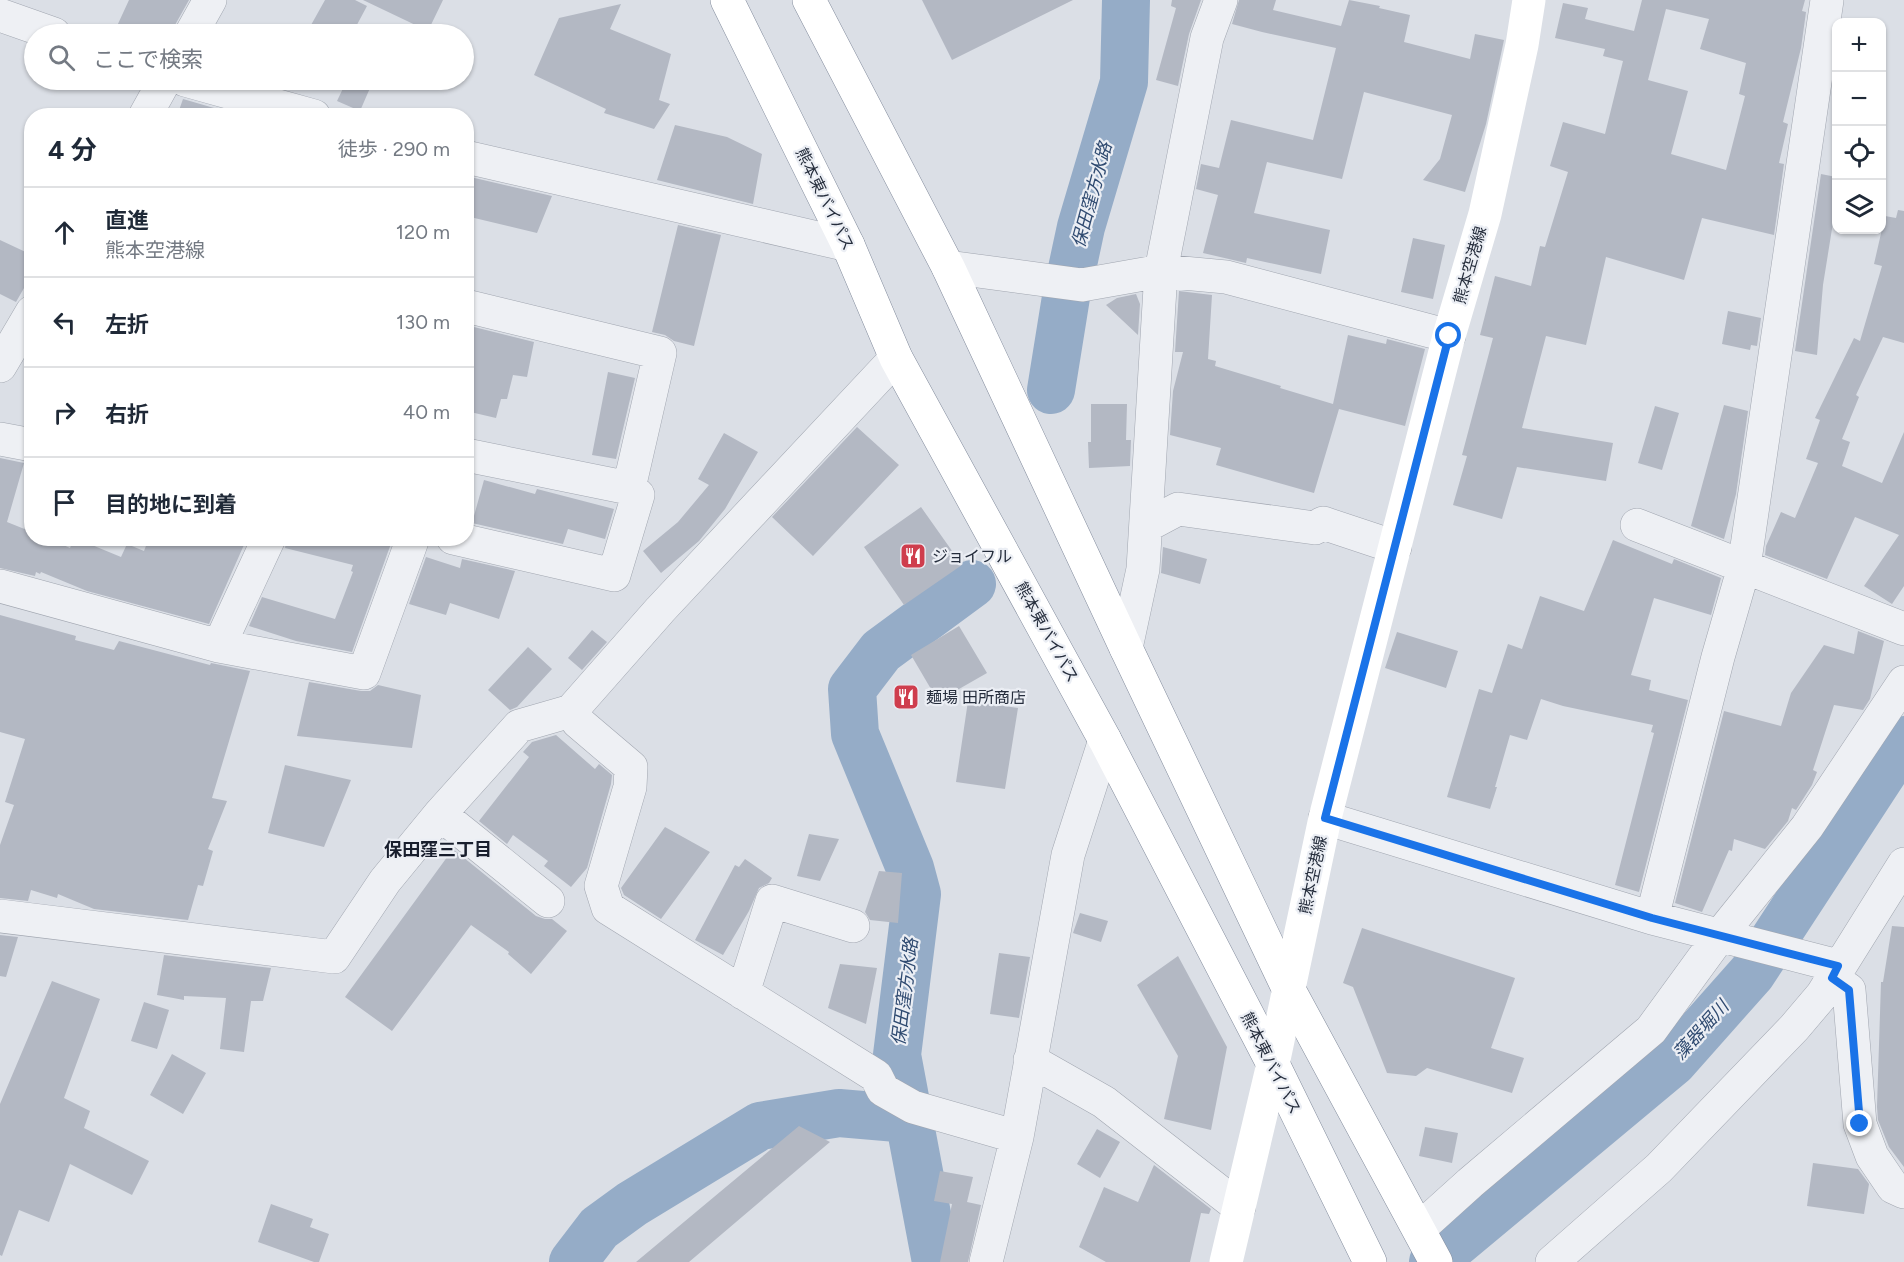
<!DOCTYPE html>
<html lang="ja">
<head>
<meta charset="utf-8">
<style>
  body { margin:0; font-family:Figtree,"Noto Sans JP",sans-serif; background:#f2f2f3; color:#1f2937 }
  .controls { position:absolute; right:18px; top:18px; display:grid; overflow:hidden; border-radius:12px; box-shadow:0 2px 4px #0004 }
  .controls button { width:54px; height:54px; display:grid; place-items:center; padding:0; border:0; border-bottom:2px solid #e0e1e3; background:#fff; color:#1f2937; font:30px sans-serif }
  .stop { position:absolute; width:18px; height:18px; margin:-14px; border:4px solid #1a73e8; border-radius:50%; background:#fff }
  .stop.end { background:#1a73e8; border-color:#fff; box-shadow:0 2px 6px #0008 }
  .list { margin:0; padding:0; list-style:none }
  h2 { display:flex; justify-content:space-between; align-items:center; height:78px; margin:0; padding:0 24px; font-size:26px }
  h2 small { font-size:20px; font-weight:400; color:#747a83 }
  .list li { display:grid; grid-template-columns:39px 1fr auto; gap:18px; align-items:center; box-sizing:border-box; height:90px; padding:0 24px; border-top:2px solid #e0e1e3 }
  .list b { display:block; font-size:22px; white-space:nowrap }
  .list p { margin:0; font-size:20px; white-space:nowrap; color:#747a83 }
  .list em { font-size:20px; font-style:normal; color:#747a83 }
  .icon { flex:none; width:33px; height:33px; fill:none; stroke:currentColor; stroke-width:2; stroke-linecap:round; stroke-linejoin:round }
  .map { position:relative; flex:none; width:1904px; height:1262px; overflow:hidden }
  .search { position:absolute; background:#fff; box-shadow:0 2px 4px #0004; left:24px; top:24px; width:450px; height:66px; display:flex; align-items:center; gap:15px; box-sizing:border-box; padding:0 21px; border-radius:33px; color:#747a83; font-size:22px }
  .panel { position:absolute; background:#fff; box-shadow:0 2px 4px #0004; left:24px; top:108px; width:450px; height:438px; border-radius:24px }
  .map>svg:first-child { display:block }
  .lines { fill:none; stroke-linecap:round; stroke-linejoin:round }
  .river { stroke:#95acc7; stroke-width:48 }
  .building { fill:#b3b8c3; fill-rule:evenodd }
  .minor-casing { stroke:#a1a6b0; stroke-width:34 }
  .trunk-casing { stroke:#838c9d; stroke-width:34 }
  .minor { stroke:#eef0f4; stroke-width:33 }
  .secondary { stroke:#fff; stroke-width:33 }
  .trunk { stroke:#fff; stroke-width:33 }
  .route { stroke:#1a73e8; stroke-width:8 }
  .labels { text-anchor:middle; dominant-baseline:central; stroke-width:4.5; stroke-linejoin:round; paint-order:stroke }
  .street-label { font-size:16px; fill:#252d3c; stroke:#ebeef4 }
  .poi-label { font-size:16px; fill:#252d3c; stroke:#ebeef4; text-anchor:start }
  .water-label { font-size:18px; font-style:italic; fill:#2f4a70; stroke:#ebeef4 }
  .neighbourhood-label { font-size:18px; font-weight:bold; fill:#181e2d; stroke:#ebeef4 }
</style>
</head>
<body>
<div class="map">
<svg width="1904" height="1262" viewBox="0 0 1904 1262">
  <rect width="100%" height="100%" fill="#dbdfe6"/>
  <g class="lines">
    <path class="river" d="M1051,390L1066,297L1081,227L1124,82L1126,0
      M909,1119L936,1262
      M573,1262L599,1228L632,1204L760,1126L839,1113L909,1119L897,1055L917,894L910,868L855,734L852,689L881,651L972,584
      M1433,1262L1673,1062L1752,973L1904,740"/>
  </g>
  <path class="building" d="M129,0H189L175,25L172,34H133L117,26Z
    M325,0H355L367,6L352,34H306Z
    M363,0H443L428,31Z
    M922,0H1073L952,60Z
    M1172,0H1201L1189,34L1178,86L1156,80L1176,8L1171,6Z
    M1239,0H1276L1273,10L1341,26L1349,0L1380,6L1379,8L1410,15L1404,42L1470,59L1475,34L1504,40L1486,124L1465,192L1423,180L1440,159L1452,115L1364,92L1342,179L1267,162L1254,213L1330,230L1321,274L1247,258L1246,263L1203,253L1218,195L1196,189L1201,164L1219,168L1231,120L1313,140L1336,48L1262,32L1232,24Z
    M1642,0H1805L1802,11L1806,12L1801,48L1783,122L1788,124L1779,163L1784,164L1774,235L1702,218L1684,280L1606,257L1586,345L1546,336L1522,428L1613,443L1606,481L1517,467L1502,519L1453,505L1467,456L1462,455L1493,338L1480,335L1495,276L1531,286L1540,246L1545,247L1568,172L1550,166L1563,122L1605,134L1623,61L1603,56L1605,49L1555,38L1563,3L1588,8L1585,19L1634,31ZM1666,9L1709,19L1700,49L1746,63L1739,94L1745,96L1726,170L1671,154L1688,91L1648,80Z
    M621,4L610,29L671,54L659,100L670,104L654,129L604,113L606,109L534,75L559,18Z
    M347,80L370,88L360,111L337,101Z
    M183,99L214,108L211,116H177Z
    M675,125L727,137L762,154L753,204L657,180Z
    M1821,174L1836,177V204L1823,285L1817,355L1795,351Z
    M466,176L552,196L537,233L466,216Z
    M1898,210L1904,211V343L1883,337L1856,395L1859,397L1842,439L1850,442L1842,466L1882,483L1904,432V586L1892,604L1864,586L1899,535L1855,517L1827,579L1765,555L1766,546L1781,512L1795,518L1818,463L1806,459L1820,420L1815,418L1854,338L1860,341L1882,266L1874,264L1885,216L1896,218Z
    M678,225L721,235L694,346L674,341L665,335L652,332Z
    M1413,238L1445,245L1433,299L1401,292Z
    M0,240L32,255V274L16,302L0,294Z
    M1179,291L1212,295L1208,359L1216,361L1215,366L1281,386L1280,388L1333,404L1348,335L1386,344L1387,339L1425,349L1405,426L1339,409L1314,493L1216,465L1221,448L1170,435L1173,391L1183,352H1175Z
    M1136,294L1140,304L1138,335L1106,305L1117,298Z
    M1728,311L1761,318L1757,346L1751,345L1750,350L1722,344Z
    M466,325L534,342L527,377L513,375L507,399H501L496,418L466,411V394L473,369L466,368Z
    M608,372L635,378L616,459L592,455Z
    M1091,404H1127L1126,440H1131L1130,466L1089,468L1088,442H1091Z
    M1724,405L1748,411L1736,494L1724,539L1691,526Z
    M1655,406L1679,413L1662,470L1638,463Z
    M857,427L899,465L813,556L772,517Z
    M724,433L758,452L725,509L699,541L661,573L643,551L678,522L709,485L698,479Z
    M0,458L24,463L7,522L32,532V538H48L70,548L74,538H75L121,557L127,544L144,551L149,538H247L209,624L87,591L41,572L40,574L36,572L35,576L0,568Z
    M484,480L535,494L537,489L614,509L605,539L568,529L563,544L472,523Z
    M921,507L962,565L904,605L864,547Z
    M287,538H393L352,652L296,641L249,626L262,597L335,619L353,572L351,571L353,565L285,548Z
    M1613,540L1672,564L1674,559L1721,578L1711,615L1654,598L1631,675L1651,680L1649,690L1688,700L1639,892L1615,885L1654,733L1651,732L1653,725L1563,706L1541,699L1527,740L1510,735L1495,787H1497L1490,809L1447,797L1479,689L1492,693L1508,644L1522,649L1540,596L1584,611Z
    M1163,547L1207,559L1200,584L1161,573Z
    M426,557L460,568L462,559L515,571L499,619L450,603L446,615L409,604Z
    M0,615L76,636L75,640L114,650L119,641L210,665L211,663L250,671L212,798L227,801L208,849L213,851L203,886L198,885L188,920L94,909L58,894L57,898L31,890L28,901L0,898V845L14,805L5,802L25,739L0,732Z
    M959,626L987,673L938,701L911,655Z
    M592,630L607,642L582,670L568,658Z
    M1858,631L1884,641L1870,699L1863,710L1834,705L1813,770L1817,772L1812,785L1796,810L1792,808L1788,821L1765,849L1734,839L1732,851L1729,850L1702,912L1675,903L1724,711L1781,726L1791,693L1824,645L1854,654Z
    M1397,632L1458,651L1446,688L1385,668Z
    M528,647L552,669L517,707L510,710L488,690Z
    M309,682L361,691H370L378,685L421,695L412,748L297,736Z
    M968,701L1018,708L1005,789L956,782Z
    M556,735L595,769L599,764L612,775L611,784L587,868L571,887L544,866L548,861L513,835L507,844L479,821L529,757L523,752L532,742Z
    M285,765L351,780L324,847L268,833Z
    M665,827L710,852L661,919L624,895L621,888Z
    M809,834L839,839L820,881L797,876Z
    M453,849L536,916L545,919H552L567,931L531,974L508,954L509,952L471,925L392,1031L345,997Z
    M745,859L772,878L769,883L759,888L749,911L723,955L695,940L735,865L739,867Z
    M879,871L902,873L898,923L870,920L865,912Z
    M1080,913L1108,921L1101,942L1073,933Z
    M1892,926L1904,927V1167L1889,1147L1878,1120L1877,1107L1881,982H1883Z
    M1362,928L1515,978L1491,1048L1524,1058L1512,1093L1427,1068L1416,1076L1387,1073L1353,987L1343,983Z
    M0,935L18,937L6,977L0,976Z
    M999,953L1030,957L1019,1018L990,1014Z
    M164,955L271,968L263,1001H251L244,1052L220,1049L226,998L184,996V1000L157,995Z
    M1178,956L1227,1047L1211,1130L1164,1119L1178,1056L1137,985Z
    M840,964L877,968L866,1024L828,1008Z
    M52,981L100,999L64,1098L90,1111L84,1128L149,1161L132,1195L70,1164L49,1222L19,1210L2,1256L0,1255V1104Z
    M144,1002L169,1010L157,1049L131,1041Z
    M172,1054L206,1073L183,1114L150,1095Z
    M799,1126L830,1142L689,1262H636Z
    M1425,1127L1458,1133L1452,1163L1419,1156Z
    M1097,1129L1120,1142L1100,1178L1077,1164Z
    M1813,1163L1858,1169L1869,1184L1864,1214L1807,1206Z
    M1154,1165L1211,1209L1209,1214L1201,1213L1190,1262H1106L1079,1247L1104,1187L1138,1202Z
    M940,1171L973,1177L967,1202L981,1205L968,1262H940L952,1204L934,1201Z
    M271,1204L313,1219L310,1227L329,1234L319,1262H314L258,1242Z"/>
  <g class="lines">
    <g class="minor-casing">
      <path id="minor" d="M0,15L54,34
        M191,34L210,0
        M185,80L314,116
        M145,116L165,80
        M466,157L848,245
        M948,267L1082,285L1161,271L1226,277L1449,336
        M466,306L660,353L629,488
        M0,366L32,312
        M0,439L32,445
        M1637,525L1904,629
        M1146,526L1178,509L1315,528L1323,523L1395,547
        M453,538L614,575L638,495L629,488L466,455
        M0,586L219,646L269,538
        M219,646L364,673L413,538
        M1126,648L1143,569L1161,271L1207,38L1221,0
        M571,711L578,722L631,767L630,787L601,886L608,908L876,1076L883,1090L913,1107L1017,1137
        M440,814L548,901
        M1325,818L1652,918L1838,966
        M0,916L334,957L385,881L440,814L519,726L571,711L660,610L896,358
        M1652,918L1718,657L1744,567L1827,0
        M1832,978L1849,990L1860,1124L1872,1156L1893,1187L1904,1192
        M743,993L772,901L853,926
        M1030,1060L1104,1102L1239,1207
        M1419,1229L1470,1183L1651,1030L1721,934L1807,827L1904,682
        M986,1262L1017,1137L1068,855L1105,740
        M1552,1262L1659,1168L1794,1028L1822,995L1904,864"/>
    </g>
    <g class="trunk-casing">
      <path id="trunk" d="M727,0L848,245L896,358L1105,740L1273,1064L1370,1262
        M809,0L948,267L1126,648L1288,988L1436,1262"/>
    </g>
    <use href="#minor" class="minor"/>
    <path class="secondary" d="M1226,1262L1273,1064L1325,818L1449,336L1485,214L1522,45L1529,0"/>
    <use href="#trunk" class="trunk"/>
  </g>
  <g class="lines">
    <path class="route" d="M1449,336L1325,818L1652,918L1838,966L1832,978L1849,990L1860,1124"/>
  </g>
  <defs>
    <g id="restaurant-square" transform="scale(1.35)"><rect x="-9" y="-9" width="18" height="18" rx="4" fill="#cf3d4d" stroke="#ebeef4"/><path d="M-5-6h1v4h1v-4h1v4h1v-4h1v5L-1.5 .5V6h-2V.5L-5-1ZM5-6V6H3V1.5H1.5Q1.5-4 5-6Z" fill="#fff"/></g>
  </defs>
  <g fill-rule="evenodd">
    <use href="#restaurant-square" x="913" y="556"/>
    <use href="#restaurant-square" x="906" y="697"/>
  </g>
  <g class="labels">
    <g class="street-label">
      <text transform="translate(825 199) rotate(64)">熊本東バイパス</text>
      <text transform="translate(1470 265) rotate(-74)">熊本空港線</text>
      <text transform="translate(1047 632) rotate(61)">熊本東バイパス</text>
      <text transform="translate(1313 875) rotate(-78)">熊本空港線</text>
      <text transform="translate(1271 1063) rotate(63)">熊本東バイパス</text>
    </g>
    <g class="poi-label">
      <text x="932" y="556">ジョイフル</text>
      <text x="926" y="697">麺場 田所商店</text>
    </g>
    <g class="water-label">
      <text transform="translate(1092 195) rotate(-75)">保田窪方水路</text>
      <text transform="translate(905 992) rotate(-83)">保田窪方水路</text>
      <text transform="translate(1701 1030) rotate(-48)">藻器堀川</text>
    </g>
    <g class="neighbourhood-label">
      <text x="438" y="850">保田窪三丁目</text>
    </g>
  </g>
</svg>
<div class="controls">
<button>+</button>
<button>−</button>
<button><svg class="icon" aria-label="locate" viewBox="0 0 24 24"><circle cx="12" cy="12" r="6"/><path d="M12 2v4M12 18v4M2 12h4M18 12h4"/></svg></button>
<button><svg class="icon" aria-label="layers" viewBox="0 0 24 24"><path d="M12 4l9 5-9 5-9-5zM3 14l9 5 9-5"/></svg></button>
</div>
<div class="stop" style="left:1449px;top:336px"></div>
<div class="stop end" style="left:1860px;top:1124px"></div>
<div class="search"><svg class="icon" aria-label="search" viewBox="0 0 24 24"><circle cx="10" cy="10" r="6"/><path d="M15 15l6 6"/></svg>ここで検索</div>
<section class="panel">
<h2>4 分<small>徒歩 · 290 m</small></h2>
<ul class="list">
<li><svg class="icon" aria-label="ahead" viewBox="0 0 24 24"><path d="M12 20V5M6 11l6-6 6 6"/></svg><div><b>直進</b><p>熊本空港線</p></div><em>120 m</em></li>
<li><svg class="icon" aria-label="left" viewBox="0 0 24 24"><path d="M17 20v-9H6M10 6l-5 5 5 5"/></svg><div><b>左折</b></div><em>130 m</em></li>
<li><svg class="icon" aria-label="right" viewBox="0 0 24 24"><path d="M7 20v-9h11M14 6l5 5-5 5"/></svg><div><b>右折</b></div><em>40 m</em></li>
<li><svg class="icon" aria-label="arrive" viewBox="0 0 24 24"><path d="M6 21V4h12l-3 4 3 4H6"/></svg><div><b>目的地に到着</b></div></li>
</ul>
</section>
</div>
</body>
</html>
